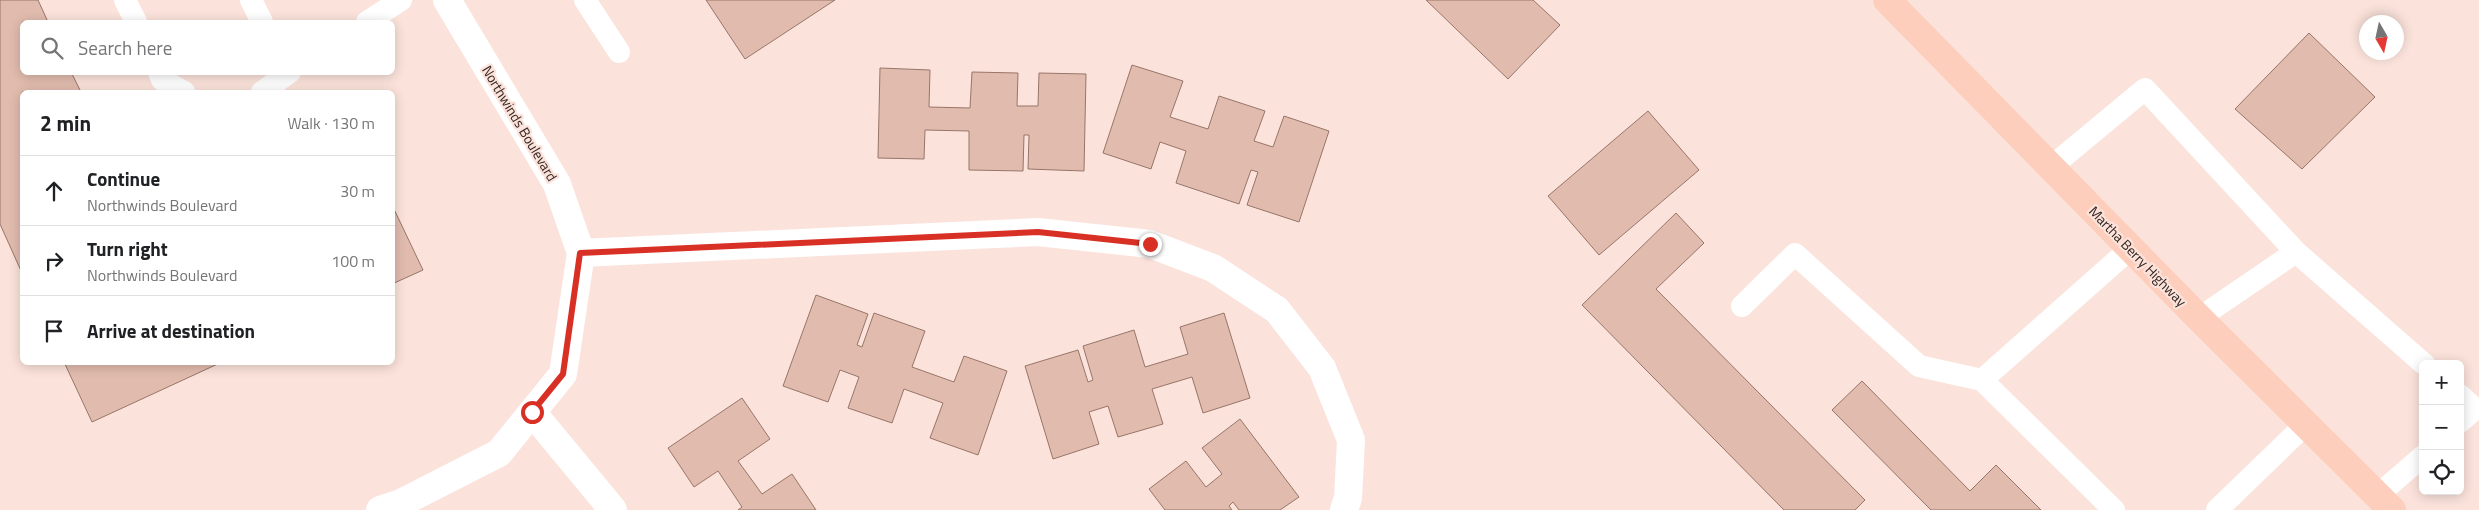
<!DOCTYPE html>
<html lang="en">
<head>
<meta charset="utf-8">
<style>
  body { margin:0; font-family:"Titillium Web",sans-serif; background:#f2f2f2; color:#202124 }
  .controls { position:absolute; right:15px; bottom:15px; display:grid; overflow:hidden; border-radius:8px; box-shadow:0 2px 12px #0003 }
  .controls button { width:45px; height:45px; display:grid; place-items:center; padding:0; border:0; border-bottom:1px solid #e0e0e0; background:#fff; color:#202124; font:25px sans-serif }
  .compass { position:absolute; left:2359px; top:15px; width:45px; height:45px; border-radius:50%; background:#fff; box-shadow:0 2px 12px #0003; rotate:171deg }
  .stop { position:absolute; width:15px; height:15px; margin:-11px; border:4px solid #d93025; border-radius:50%; background:#fff }
  .stop.end { background:#d93025; border-color:#fff; box-shadow:0 1px 5px #0008 }
  .list { margin:0; padding:0; list-style:none }
  h2 { display:flex; justify-content:space-between; align-items:center; height:65px; margin:0; padding:0 20px; font-size:21px }
  h2 small { font-size:16px; font-weight:400; color:#757577 }
  .list li { display:grid; grid-template-columns:32px 1fr auto; gap:15px; align-items:center; box-sizing:border-box; height:70px; padding:0 20px; border-top:1px solid #e0e0e0 }
  .list b { display:block; font-size:19px; white-space:nowrap }
  .list p { margin:0; font-size:16px; white-space:nowrap; color:#757577 }
  .list em { font-size:16px; font-style:normal; color:#757577 }
  .icon { flex:none; width:28px; height:28px; fill:none; stroke:currentColor; stroke-width:2; stroke-linecap:round; stroke-linejoin:round }
  .map { position:relative; flex:none; width:2479px; height:510px; overflow:hidden }
  .search { position:absolute; background:#fff; box-shadow:0 2px 12px #0003; left:20px; top:20px; width:375px; height:55px; display:flex; align-items:center; gap:12px; box-sizing:border-box; padding:0 18px; border-radius:8px; color:#757577; font-size:19px }
  .panel { position:absolute; background:#fff; box-shadow:0 2px 12px #0003; left:20px; top:90px; width:375px; height:275px; border-radius:8px }
  .map>svg:first-child { display:block }
  .building { fill:#e1bcae; stroke:#987569 }
  .lines { fill:none; stroke-linecap:round; stroke-linejoin:round }
  .service { stroke:#fff; stroke-width:22 }
  .minor { stroke:#fff; stroke-width:28 }
  .primary { stroke:#fecebd; stroke-width:28 }
  .route { stroke:#d93025; stroke-width:6 }
  .labels { text-anchor:middle; dominant-baseline:central; stroke-width:4.5; stroke-linejoin:round; paint-order:stroke }
  .street-label { font-size:14px; fill:#31231e; stroke:#fbe3db }
</style>
</head>
<body>
<div class="map">
<svg width="2479" height="510" viewBox="0 0 2479 510">
  <rect width="100%" height="100%" fill="#fbe3db"/>
  <path class="building" d="M0,0H38L48,22H22V72H71L81,92H22V273L0,224Z
    M706,0H835L745,59Z
    M1426,0H1533L1560,25L1508,79Z
    M2309,33L2375,97L2302,169L2235,109Z
    M1132,65L1183,81L1170,117L1208,129L1219,96L1265,111L1254,141L1273,147L1284,116L1329,131L1299,222L1247,205L1258,172L1251,170L1239,204L1176,183L1186,151L1160,142L1151,169L1103,153Z
    M880,68L930,70L929,107L970,108L972,72L1018,73L1017,106H1038L1039,73L1086,74L1084,171L1028,169L1029,135H1024L1023,171L969,170V131L925,130L924,159L878,158Z
    M1648,111L1699,170L1599,255L1548,196Z
    M392,205L423,270L392,284Z
    M1676,213L1704,243L1656,289L1865,500L1855,510H1784L1582,305Z
    M816,295L868,314L857,345L862,347L874,313L925,331L912,367L954,382L964,356L1007,371L978,455L930,438L943,403L904,389L892,423L848,408L859,377L840,370L828,402L783,386Z
    M1224,313L1250,398L1203,413L1192,377L1152,389L1163,424L1118,437L1108,406L1089,412L1099,444L1053,459L1025,366L1078,350L1088,382L1093,380L1083,346L1134,330L1145,367L1188,354L1180,327Z
    M64,362H222L92,422Z
    M1862,381L1970,491L1996,465L2041,510H1931L1832,410Z
    M742,398L770,439L738,461L762,494L792,474L816,510H738L742,507L718,471L694,487L668,448Z
    M1240,419L1299,497L1280,510H1239L1233,502L1229,506L1232,510H1165L1149,489L1186,461L1206,487L1222,474L1202,448Z"/>
  <g class="lines">
    <path class="service" d="M125,0L136,22
      M251,0L262,22
      M585,0L619,52
      M367,22L401,0
      M159,72L162,80L184,92
      M262,92L290,72
      M2051,167L2145,89L2296,252L2199,318
      M2296,252L2424,364
      M1742,306L1795,254L1919,366L1982,380
      M2460,395L2475,409L2460,422
      M2378,495L2423,456
      M2114,510L1982,380L2131,248
      M2217,510L2306,424"/>
    <path class="minor" d="M581,253L1038,232L1150,244L1213,268L1277,310L1322,368L1351,440L1348,498L1344,510
      M532,412L613,510
      M380,510L401,503L499,453L563,374L581,253L557,184L447,0"/>
    <path class="primary" d="M1887,0L2199,318L2392,510"/>
  </g>
  <g class="lines">
    <path class="route" d="M532,412L563,374L580,253L1038,232L1150,244"/>
  </g>
  <g class="labels">
    <g class="street-label">
      <text transform="translate(520 123) rotate(59)">Northwinds Boulevard</text>
      <text transform="translate(2138 256) rotate(46)">Martha Berry Highway</text>
    </g>
  </g>
</svg>
<div class="controls">
<button>+</button>
<button>−</button>
<button><svg class="icon" aria-label="locate" viewBox="0 0 24 24"><circle cx="12" cy="12" r="6"/><path d="M12 2v4M12 18v4M2 12h4M18 12h4"/></svg></button>
</div>
<svg class="compass" viewBox="-18 -18 36 36"><path d="M0-13l5 13h-10z" fill="#e53935"/><path d="M0 13l5-13h-10z" fill="#757577"/></svg>
<div class="stop" style="left:532px;top:412px"></div>
<div class="stop end" style="left:1150px;top:244px"></div>
<div class="search"><svg class="icon" aria-label="search" viewBox="0 0 24 24"><circle cx="10" cy="10" r="6"/><path d="M15 15l6 6"/></svg>Search here</div>
<section class="panel">
<h2>2 min<small>Walk · 130 m</small></h2>
<ul class="list">
<li><svg class="icon" aria-label="ahead" viewBox="0 0 24 24"><path d="M12 20V5M6 11l6-6 6 6"/></svg><div><b>Continue</b><p>Northwinds Boulevard</p></div><em>30 m</em></li>
<li><svg class="icon" aria-label="right" viewBox="0 0 24 24"><path d="M7 20v-9h11M14 6l5 5-5 5"/></svg><div><b>Turn right</b><p>Northwinds Boulevard</p></div><em>100 m</em></li>
<li><svg class="icon" aria-label="arrive" viewBox="0 0 24 24"><path d="M6 21V4h12l-3 4 3 4H6"/></svg><div><b>Arrive at destination</b></div></li>
</ul>
</section>
</div>
</body>
</html>
